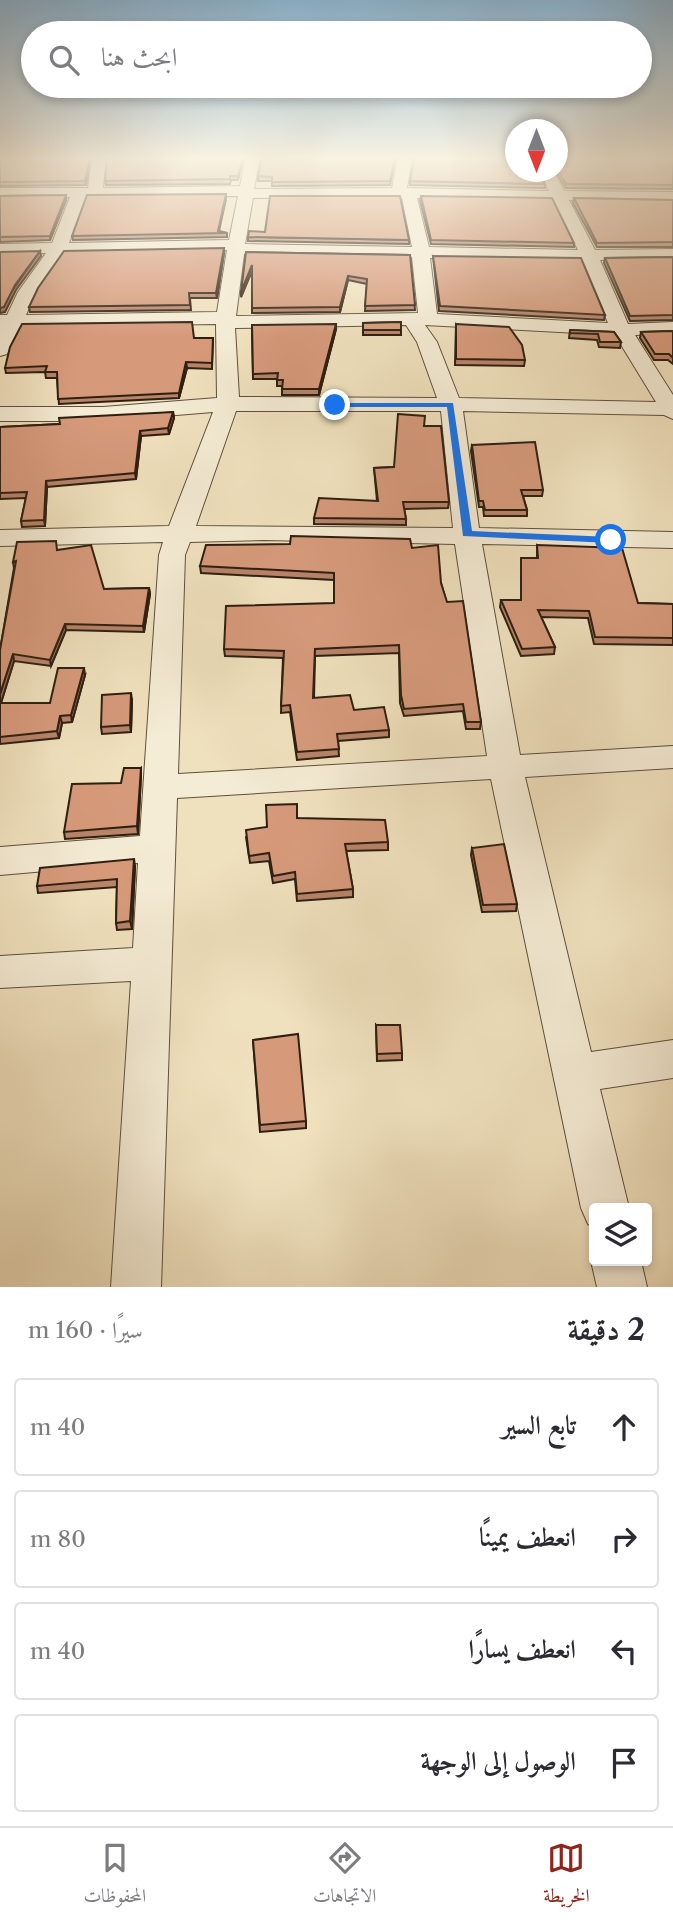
<!DOCTYPE html>
<html lang="ar">
<head>
<meta charset="utf-8">
<style>
  body { margin:0; font-family:"Libre Caslon Text",Amiri,serif; background:#f7f7f7; color:#2b2b33; direction:rtl }
  .controls { position:absolute; right:21px; bottom:21px; display:grid; overflow:hidden; border-radius:7px; box-shadow:0 4px 10px #0003 }
  .controls button { width:63px; height:63px; display:grid; place-items:center; padding:0; border:0; border-bottom:2px solid #e1e1e2; background:#fff; color:#2b2b33; font:35px sans-serif }
  .compass { position:absolute; left:505px; top:119px; width:63px; height:63px; border-radius:50%; background:#fff; box-shadow:0 4px 10px #0003; rotate:180deg }
  .stop { position:absolute; width:21px; height:21px; margin:-16px; border:5px solid #1a73e8; border-radius:50%; background:#fff }
  .stop.end { background:#1a73e8; border-color:#fff; box-shadow:0 2px 7px #0008 }
  .list { margin:0; padding:0; list-style:none }
  h2 { display:flex; justify-content:space-between; align-items:center; height:91px; margin:0; padding:0 28px; font-size:30px }
  h2 small { font-size:23px; font-weight:400; color:#7c7c81 }
  .list li { display:grid; grid-template-columns:46px 1fr auto; gap:21px; align-items:center; box-sizing:border-box; height:98px; margin:0 14px 14px; padding:0 14px; border:2px solid #e1e1e2; border-radius:7px }
  .list b { display:block; font-size:26px; white-space:nowrap }
  .list em { font-size:23px; font-style:normal; color:#7c7c81 }
  .icon { flex:none; width:38px; height:38px; fill:none; stroke:currentColor; stroke-width:2; stroke-linecap:round; stroke-linejoin:round }
  .map { position:relative; flex:none; width:673px; height:1287px; overflow:hidden; direction:ltr }
  .search { position:absolute; background:#fff; box-shadow:0 4px 10px #0003; left:21px; right:21px; top:21px; height:77px; display:flex; align-items:center; gap:18px; box-sizing:border-box; padding:0 24px; border-radius:38px; color:#7c7c81; font-size:26px }
  .sheet { height:539px; background:#fff }
  nav { display:flex; justify-content:space-around; align-items:center; box-sizing:border-box; height:98px; border-top:2px solid #e1e1e2; background:#fff; font-size:19px; color:#7c7c81 }
  nav a { display:grid; justify-items:center; gap:4px }
  nav .on { color:#8f2418 }
  .map>svg:first-child { display:block }
  .lines { fill:none; stroke-linecap:round; stroke-linejoin:round }
  .minor-casing { stroke:#5e503c; stroke-width:2 }
  .minor { fill:#f5ecd5; fill-rule:evenodd }
  .wall { fill:#b8846a; stroke:#2e1f11; stroke-width:2 }
  .shaded-wall { fill:#966c56; stroke:#2e1f11; stroke-width:2 }
  .building { fill:#d69a7b; stroke:#2e1f11; stroke-width:2 }
  .route { fill:#1a73e8 }
</style>
</head>
<body>
<div class="map">
<svg width="673" height="1287" viewBox="0 0 673 1287">
  <rect width="100%" height="100%" fill="#f0e1be"/>
  <filter id="stains"><feTurbulence type="fractalNoise" baseFrequency=".00286" numOctaves="4"/><feColorMatrix values="0 0 0 0 .2 0 0 0 0 .09 0 0 0 0 .02 0 0 0 .5 -.17"/></filter>
  <radialGradient id="worn" r=".72"><stop offset=".6" stop-color="#630" stop-opacity="0"/><stop offset="1" stop-color="#630" stop-opacity=".3"/></radialGradient>
  <g class="lines">
    <g class="minor-casing">
      <path id="minor" d="M92,157H106L103,188L240,186L246,157H260L254,189L392,188L398,157H412L407,188L549,191L540,172H554L564,191L673,192V202L569,200L595,250L673,249V259L600,260L628,324L673,322V334L635,335L673,395V419L664,415L463,411L479,528L673,532V548L482,544L520,755L673,746V768L525,777L591,1052L673,1040V1078L600,1089L629,1208H594V1227L588,1224L581,1208L491,779L177,798L161,1287H111L131,981L0,988V956L133,948L138,863L0,875V847L140,836L159,555L163,542L0,546V530L169,526L213,412L103,421H0V407H103L217,398L216,324L21,327L7,354L0,356V315H7L18,292L46,253L0,254V244L52,243L70,197L0,198V188H88ZM238,196L229,240L69,243L86,197ZM340,197L402,198L412,247L245,244L253,198ZM417,198L553,200L578,250L429,247ZM227,250L217,312L26,315L36,292L63,253ZM244,254L412,257L418,313L236,316ZM430,258L582,260L608,323L437,314ZM406,325L417,342L437,398L239,397L235,328ZM425,325L615,335L656,402L459,398L437,342ZM236,411H441L453,528L196,526ZM264,540L455,544L487,756L178,774L185,555L190,542Z
        M594,1254V1261H641L647,1287H597L591,1261Z"/>
    </g>
    <use href="#minor" class="minor"/>
  </g>
  <path class="wall" d="M0,157H91L86,185L0,186Z
    M244,157L238,180H231L230,184L106,185L105,181Z
    M396,157L390,185L272,186V181H258V176Z
    M557,157H673V189L566,188L555,172H557Z
    M410,181L545,184V188L410,185Z
    M226,194V199L219,231L227,233V237L73,240L72,236Z
    M66,195V200L50,240L0,242V196Z
    M421,196L574,243V247L431,244L420,201Z
    M574,198L673,200V247H597L573,203Z
    M248,237L409,240V244L248,241Z
    M246,252L410,255L415,310L365,311L367,284L348,280L340,312L252,313V271L241,297Z
    M224,253L217,298H190L191,310L30,312L29,307Z
    M433,256L605,315L604,320L439,311Z
    M673,257V320L630,321L604,263L605,258Z
    M401,322V335H363V323Z
    M456,324L525,360L524,366L455,365Z
    M252,325L336,329L319,395H282V386H277V379H253Z
    M570,330L614,332L621,342L620,348L599,347L597,340L569,338Z
    M673,331V364L668,360H654L640,338L641,332Z
    M194,338H213L212,369L187,368L179,398L59,404L57,378H46L45,372L6,373L5,368Z
    M173,412L174,418L169,434L141,436L136,479L47,487L45,526L22,527L21,521L26,498L0,499V427L60,424Z
    M424,426L449,502L448,508L404,509L406,519V525L314,524V518L377,501L374,468L394,467Z
    M472,445L543,490L542,496H523L527,510V516H484L483,507H479L471,451Z
    M537,545L638,603L673,604V645L594,644L588,618L541,617L555,647L554,654L521,656L500,607L501,600H521V558H537Z
    M412,548L441,583L481,722L480,729H466L463,711L404,716L400,703L399,653L315,656L314,698L354,710L389,730V737L338,741L339,756L297,760L290,712L281,713L283,658L225,656L224,649L334,603V580L201,573L200,566Z
    M57,550L104,589L149,588L150,594L144,632L66,630L51,666L14,661L1,703H50L85,675L72,722L62,723L59,738L0,744V650L14,568L13,562Z
    M132,700L131,732L102,734L101,727Z
    M141,768V775L138,834L65,839L64,832Z
    M297,818L388,842V850L346,851L353,889V897L297,901L295,879L273,883L269,861L250,863L246,837L267,827Z
    M472,848L517,904L516,911L482,912L471,855Z
    M135,866L132,929L117,930L116,923L117,887L38,893L37,886Z
    M376,1025L402,1053V1060L377,1061Z
    M253,1040L306,1121V1128L260,1132Z"/>
  <path class="shaded-wall" d="M90,157H91L86,185L85,181Z
    M226,194V199L218,233Z
    M66,195V200L50,240V236Z
    M224,248V253L217,298L216,293Z
    M40,251L41,256L16,290L5,312L0,313V308Z
    M252,265V270L241,297V292Z
    M348,276V280L340,312V307Z
    M336,324V329L319,395V389Z
    M186,362L187,368L179,398V393Z
    M173,412L174,418L169,434L168,428Z
    M140,431L141,436L136,479L135,473Z
    M46,481L47,487L45,526L44,520Z
    M149,588L150,594L144,632L143,626Z
    M65,624L66,630L51,666L50,660Z
    M13,654L14,661L0,706V694Z
    M84,668L85,675L72,722L71,715Z
    M131,693L132,700L131,732L130,725Z
    M60,716L62,723L59,738L57,731Z
    M141,768V775L138,834L137,826Z
    M134,859L135,866L132,929L130,921Z"/>
  <path class="building" d="M0,157H90L85,181L0,182Z
    M107,157H243L238,176H230V179L105,181Z
    M262,157H395L390,181L272,182V177L258,176Z
    M414,157H515V172H540L545,184L410,181Z
    M557,157H673V185L566,184L557,170Z
    M226,194L218,231L227,233L72,236L87,195Z
    M66,195L50,236L0,237V196Z
    M270,196H400L409,240L248,237L249,231L265,232Z
    M421,196L552,198L574,243L431,240Z
    M574,198L673,200V242L597,243Z
    M224,248L216,293H189L190,305L29,307L38,288L64,251Z
    M40,251L15,285L4,307L0,308V252Z
    M246,252L410,255L415,305L365,306L367,279L348,276L340,307L252,308V265L241,292Z
    M433,256L581,258L605,315L440,306Z
    M673,257V315L630,316L605,258Z
    M192,322L194,338H213L212,363L186,362L179,393L58,399L57,372H45L47,366L5,368L10,347L22,324Z
    M401,322V330H363V323Z
    M336,324L319,389H282L283,380H277L278,373L253,374L252,325Z
    M456,324L509,327L522,345L525,360L456,359Z
    M570,330L614,332L621,342H600L598,334L570,333Z
    M673,331V358L669,354H655L641,332Z
    M173,412L168,428L140,431L135,473L46,481L44,520L21,521L27,492L0,493V427L60,424L59,418Z
    M398,414L425,416L424,426H441L449,502H403L406,519L314,518L319,498L378,501L374,468L394,467Z
    M535,442L543,490H521L527,510H485L483,501H479L472,445Z
    M291,536L410,539L412,548L438,545L441,583L447,602L463,601L481,722H466L463,704L404,709L401,695L399,645L315,649L313,698L350,695L354,710L384,707L389,730L337,734L339,749L297,752L290,705L281,706L284,651L224,649L226,606L334,603V573L200,566L206,545L290,544Z
    M56,541L57,550L91,545L104,589L149,588L143,626L65,624L50,660L13,654L0,694V650L16,561L13,562L17,542Z
    M537,545L622,548L638,603L673,604V638L595,637L589,611L538,610L555,647L522,649L501,600H521V558H538Z
    M58,668H84L71,715L60,716L57,731L0,737V703H50Z
    M131,693L130,725L101,727L102,695Z
    M124,768H141L137,826L64,832L72,784L121,783Z
    M297,804V818L385,820L388,842L345,844L353,889L297,894L295,872L273,876L269,853L249,856L246,830L267,827L266,805Z
    M504,844L517,904L483,905L472,848Z
    M134,859L130,921L116,923L117,879L37,886L40,868Z
    M376,1025H400L402,1053L377,1054Z
    M298,1034L306,1121L260,1125L253,1040Z"/>
  <linearGradient id="sky" x2="0" y2="1"><stop stop-color="#8bb7d6"/><stop offset="0.47" stop-color="#f8f2e2"/><stop offset="1" stop-color="#f8f2e2" stop-opacity="0"/></linearGradient>
  <rect width="673" height="337" fill="url(#sky)"/>
  <path class="route" d="M335,403H453L472,531L611,537L616,540L611,543L463,536L447,407H332Z"/>
  <rect width="100%" height="100%" filter="url(#stains)"/>
  <rect width="100%" height="100%" fill="url(#worn)"/>
</svg>
<div class="controls">
<button><svg class="icon" aria-label="layers" viewBox="0 0 24 24"><path d="M12 4l9 5-9 5-9-5zM3 14l9 5 9-5"/></svg></button>
</div>
<svg class="compass" viewBox="-18 -18 36 36"><path d="M0-13l5 13h-10z" fill="#e53935"/><path d="M0 13l5-13h-10z" fill="#7c7c81"/></svg>
<div class="stop" style="left:611px;top:540px"></div>
<div class="stop end" style="left:335px;top:405px"></div>
<div class="search"><svg class="icon" aria-label="search" viewBox="0 0 24 24"><circle cx="10" cy="10" r="6"/><path d="M15 15l6 6"/></svg>ابحث هنا</div>
</div>
<section class="sheet">
<h2>2 دقيقة<small>سيرًا · 160 m</small></h2>
<ul class="list">
<li><svg class="icon" aria-label="ahead" viewBox="0 0 24 24"><path d="M12 20V5M6 11l6-6 6 6"/></svg><div><b>تابع السير</b></div><em>40 m</em></li>
<li><svg class="icon" aria-label="right" viewBox="0 0 24 24"><path d="M7 20v-9h11M14 6l5 5-5 5"/></svg><div><b>انعطف يمينًا</b></div><em>80 m</em></li>
<li><svg class="icon" aria-label="left" viewBox="0 0 24 24"><path d="M17 20v-9H6M10 6l-5 5 5 5"/></svg><div><b>انعطف يسارًا</b></div><em>40 m</em></li>
<li><svg class="icon" aria-label="arrive" viewBox="0 0 24 24"><path d="M6 21V4h12l-3 4 3 4H6"/></svg><div><b>الوصول إلى الوجهة</b></div></li>
</ul>
</section>
<nav>
<a class="on"><svg class="icon" aria-label="map" viewBox="0 0 24 24"><path d="M3 6l6-2 6 2 6-2v14l-6 2-6-2-6 2zM9 4v14M15 6v14"/></svg>الخريطة</a>
<a><svg class="icon" aria-label="directions" viewBox="0 0 24 24"><path d="M12 3l9 9-9 9-9-9zM9 14v-3h6M13 9l2 2-2 2"/></svg>الاتجاهات</a>
<a><svg class="icon" aria-label="saved" viewBox="0 0 24 24"><path d="M7 4h10v16l-5-4-5 4z"/></svg>المحفوظات</a>
</nav>
</body>
</html>
